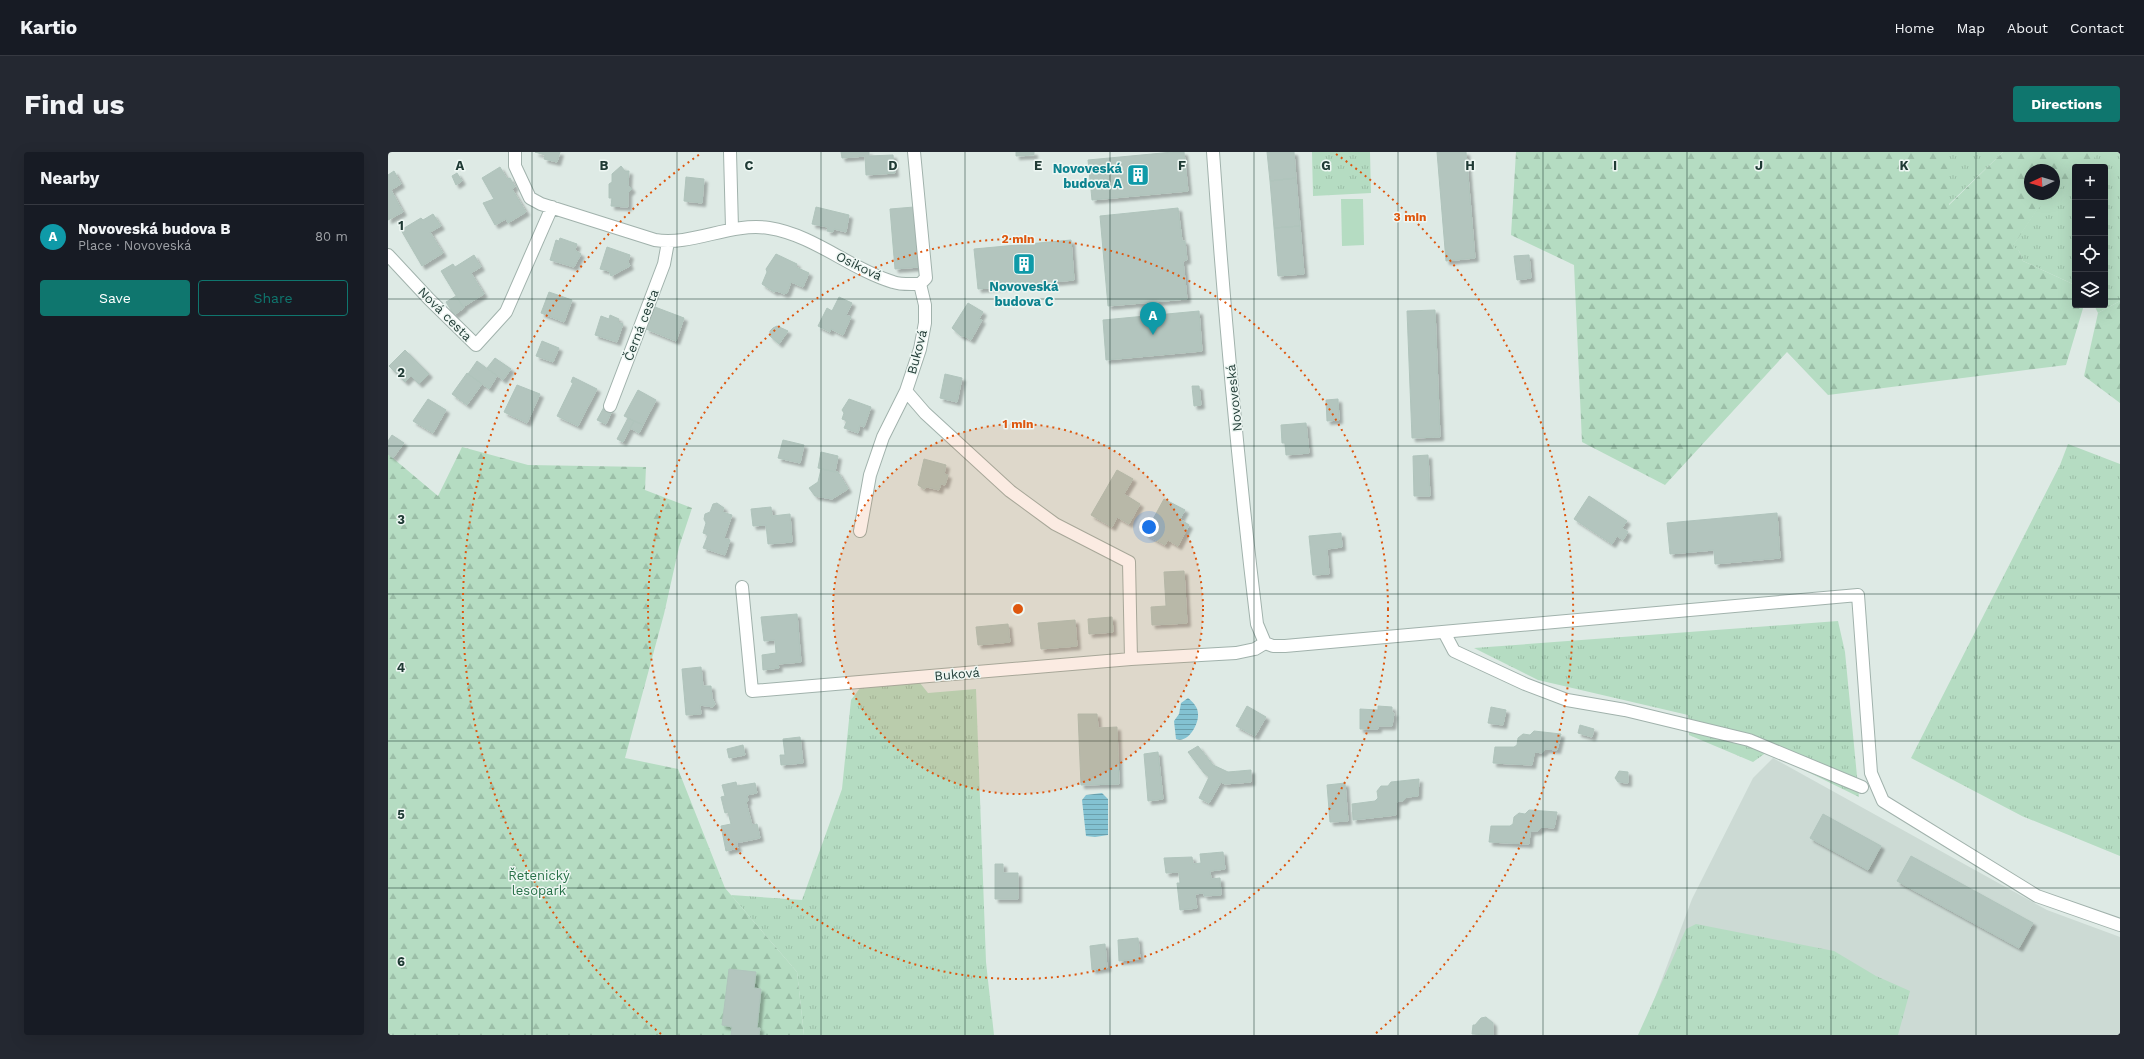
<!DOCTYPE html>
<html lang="en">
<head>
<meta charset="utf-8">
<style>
  body { margin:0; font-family:"Work Sans",sans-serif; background:#242831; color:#f1f3f6 }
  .controls { position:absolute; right:12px; top:12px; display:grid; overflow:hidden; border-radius:4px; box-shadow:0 4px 16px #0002 }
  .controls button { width:36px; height:36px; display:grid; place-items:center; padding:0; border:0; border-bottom:1px solid #363941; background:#171b24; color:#f1f3f6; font:20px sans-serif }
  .compass { position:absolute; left:1636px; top:12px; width:36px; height:36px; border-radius:50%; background:#171b24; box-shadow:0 4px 16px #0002; rotate:266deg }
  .you { position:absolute; left:761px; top:375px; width:14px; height:14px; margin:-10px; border:3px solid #fff; border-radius:50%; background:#1a73e8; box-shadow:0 0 0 6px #1a73e833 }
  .badge { display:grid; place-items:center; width:26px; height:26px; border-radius:50%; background:#0f766e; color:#fff; font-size:13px; font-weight:700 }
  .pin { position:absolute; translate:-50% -33px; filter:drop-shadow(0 1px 2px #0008) }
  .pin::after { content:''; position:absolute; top:21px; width:14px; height:12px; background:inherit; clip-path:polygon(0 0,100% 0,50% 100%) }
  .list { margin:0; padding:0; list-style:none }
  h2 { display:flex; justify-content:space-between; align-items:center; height:52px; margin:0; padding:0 16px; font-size:17px }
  h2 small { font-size:13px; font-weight:400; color:#9ea1a6 }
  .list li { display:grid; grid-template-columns:26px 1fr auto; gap:12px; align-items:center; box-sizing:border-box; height:64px; padding:0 16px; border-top:1px solid #363941 }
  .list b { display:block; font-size:15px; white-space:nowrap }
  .list p { margin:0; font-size:13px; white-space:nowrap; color:#9ea1a6 }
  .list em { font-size:13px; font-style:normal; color:#9ea1a6 }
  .actions { display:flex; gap:8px; padding:12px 16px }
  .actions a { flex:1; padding:9px 0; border:1px solid #0f766e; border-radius:4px; text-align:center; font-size:14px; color:#0f766e }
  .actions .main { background:#0f766e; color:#fff }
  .icon { flex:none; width:22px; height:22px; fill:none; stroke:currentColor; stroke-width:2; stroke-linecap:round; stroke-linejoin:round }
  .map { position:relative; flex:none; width:1732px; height:883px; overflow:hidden; border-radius:4px }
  header { display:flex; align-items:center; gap:24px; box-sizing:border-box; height:56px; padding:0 20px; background:#171b24; border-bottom:1px solid #363941 }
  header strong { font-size:19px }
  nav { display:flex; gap:22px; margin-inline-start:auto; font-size:14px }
  .intro { display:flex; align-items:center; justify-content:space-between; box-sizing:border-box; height:96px; padding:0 24px }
  h1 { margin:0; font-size:28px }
  .button { padding:10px 18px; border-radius:4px; background:#0f766e; color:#fff; font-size:14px; font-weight:700 }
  main { display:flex; gap:24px; padding:0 24px }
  aside { flex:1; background:#171b24; border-radius:4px; box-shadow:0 4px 16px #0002 }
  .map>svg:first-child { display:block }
  .built { fill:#ccdad4 }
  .grass { fill:url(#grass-tufts) }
  .forest { fill:url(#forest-firs) }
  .pitch { fill:#b5dcc2 }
  .water { fill:url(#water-rules) }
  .building { fill:#b3c5be; stroke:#b0c4bc; filter:url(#shadow) }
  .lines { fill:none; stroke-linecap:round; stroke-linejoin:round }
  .minor-casing { stroke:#a1b2ac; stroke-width:14 }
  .tertiary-casing { stroke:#a1b2ac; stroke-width:14 }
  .minor { stroke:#fff; stroke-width:12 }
  .tertiary { stroke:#fff; stroke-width:12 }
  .grid { fill:none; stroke:#1f3a34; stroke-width:1; stroke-opacity:0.55 }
  .ring { fill:none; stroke:#de570e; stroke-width:2; stroke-dasharray:2 4 }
  .labels { text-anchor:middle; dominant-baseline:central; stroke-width:3; stroke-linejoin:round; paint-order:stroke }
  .culture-label { font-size:13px; font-weight:bold; fill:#0d838f; stroke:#eef7f3; text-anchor:end }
  .street-label { font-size:13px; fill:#1f3a34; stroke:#eef7f3 }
  .park-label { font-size:13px; fill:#287148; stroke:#eef7f3 }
  .grid-label { font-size:13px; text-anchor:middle; font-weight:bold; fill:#1f3a34; stroke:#eef7f3; stroke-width:3; stroke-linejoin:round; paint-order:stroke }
  .centre { fill:#de570e; stroke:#eef7f3; stroke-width:2 }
  .ring-label { font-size:12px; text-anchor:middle; font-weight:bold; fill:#de570e; stroke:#eef7f3; stroke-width:3; stroke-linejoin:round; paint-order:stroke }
</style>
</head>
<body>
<header>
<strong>Kartio</strong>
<nav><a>Home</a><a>Map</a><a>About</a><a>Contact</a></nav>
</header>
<div class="intro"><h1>Find us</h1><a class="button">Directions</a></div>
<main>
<aside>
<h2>Nearby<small></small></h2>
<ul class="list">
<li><span class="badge" style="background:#0f9aa8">A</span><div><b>Novoveská budova B</b><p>Place · Novoveská</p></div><em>80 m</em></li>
</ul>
<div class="actions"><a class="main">Save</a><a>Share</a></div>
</aside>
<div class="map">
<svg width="1732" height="883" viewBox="0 0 1732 883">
  <defs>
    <pattern id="grass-tufts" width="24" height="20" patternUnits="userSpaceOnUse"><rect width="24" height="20" fill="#b5dcc2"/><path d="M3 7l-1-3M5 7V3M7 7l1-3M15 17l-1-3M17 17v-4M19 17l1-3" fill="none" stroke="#9bbea7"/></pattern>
    <pattern id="forest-firs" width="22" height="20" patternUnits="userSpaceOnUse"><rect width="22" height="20" fill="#b5dcc2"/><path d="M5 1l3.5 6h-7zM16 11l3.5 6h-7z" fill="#9bbea7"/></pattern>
    <pattern id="water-rules" width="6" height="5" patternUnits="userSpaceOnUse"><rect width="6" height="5" fill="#83c2d2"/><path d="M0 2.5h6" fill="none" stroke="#6b9fab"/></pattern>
    <filter id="shadow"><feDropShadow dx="3.5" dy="3.5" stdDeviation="1" flood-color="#0004"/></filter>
  </defs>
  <rect width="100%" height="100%" fill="#deeae5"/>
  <path class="built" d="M1385,606L1659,758L1732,785V883H1253L1304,747L1365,626Z"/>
  <path class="grass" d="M924,0H982L983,41L925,44Z
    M1561,0H1615L1560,53Z
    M1703,0H1732V149L1710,161L1706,153H1717V15H1687Z
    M1687,15V133L1635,109L1631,99L1624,95L1659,42H1666V35Z
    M1680,292L1732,312V704L1634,664L1523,606L1672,313Z
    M1450,469L1457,500L1471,645L1379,600L1365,610L1301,583L1300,563L1150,528L1086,496Z
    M532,531L540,541L588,537L598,810L606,883H416L409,820L343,743L414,748L454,637L463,548L472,536Z
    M1308,772L1446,799L1488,824L1522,839L1510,883H1250L1298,777Z"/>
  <path class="forest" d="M1128,0H1561V53L1615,0H1712L1697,15H1687V25L1666,41V18H1642V42H1665L1649,58L1625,94L1631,99L1635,109L1687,133V153H1696L1678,213L1440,243L1399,200L1277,333L1194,290L1186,113L1123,83Z
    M1732,149V251L1696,224L1710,161Z
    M74,295L140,313L258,315L257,338L304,356L291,395L276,462L237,606L290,617L337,736L409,820L416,883H0V302L50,344Z"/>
  <path class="pitch" d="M953,47H975L976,93L954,94Z"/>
  <path class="water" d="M800,546C805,550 810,555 810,562C811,572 800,592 788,587L786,569L791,562L793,551Z
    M714,641L720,647V683L707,685L698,684L694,648L698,643Z"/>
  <path class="building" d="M147,0H172L169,10L156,7L157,3Z
    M453,0H481V4L505,3L507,21L478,23L477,4L454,6Z
    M628,0H646V3L628,4Z
    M785,0H796L800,39L704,48L700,8Z
    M879,0H906L908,26L882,29Z
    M1049,0H1078L1087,106L1058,109Z
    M233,14L237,19H241L240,33L244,37L240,41V55L223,54L224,46H221V32L224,30V22Z
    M112,15L119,27L122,26L127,35L124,37L138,60L120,71L118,67L107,73L95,51L106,47L94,26Z
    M6,19L13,32L3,38L15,60L0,68V23Z
    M69,21L74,29L68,33L64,24Z
    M298,25L316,27L314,51L296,49Z
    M908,26L912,74L886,76L882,29Z
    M428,55L461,63L458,80L446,77L445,80L439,79L440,75L424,72Z
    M526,55L531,115L507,117L502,57Z
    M790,56L794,89H797L799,108L795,109L799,147L720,154L712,64Z
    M45,62L53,74L42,80L55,101L34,114L13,78L33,66L35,68Z
    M912,74L916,122L890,124L886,76Z
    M172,86L189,92L187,98L193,102L186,115L162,108L168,88L171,89Z
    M683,88L686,128L590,137L586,97Z
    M219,95L242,103L240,110L242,114L223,124L221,119L212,117Z
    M388,102L409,112L408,115L421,121L415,135L403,130L399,141L396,142L389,139L386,140L374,132L379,120L378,117Z
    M86,103L93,115L83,121L96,142L75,155L53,119L65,112L67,115Z
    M1141,103L1143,126L1129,128L1126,104Z
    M161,140L184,148L176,170L153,161Z
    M68,144L76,156L66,163L58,150Z
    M451,145L464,151L458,163L463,165L455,183L443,177L442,180L430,174L439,156L444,159Z
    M580,151L595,160L591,167L594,168L583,188L576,184H573L564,176Z
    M267,155L296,166L288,189L258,177Z
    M1047,158L1052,285L1024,286L1019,159Z
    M811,159L814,199L718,208L715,168Z
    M222,163L231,167L230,170L235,172L229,190L207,183L213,164L221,167Z
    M389,174L400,179L391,192L382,184V179L385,176Z
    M154,189L171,196L165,210L148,204Z
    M17,198L41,222L31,232L23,224L17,230L1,214Z
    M107,206L123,217L115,228L99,216Z
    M89,209L109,224L101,237L80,222Z
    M79,221L94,232L79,253L64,242Z
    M557,222L574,226L569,250L552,246Z
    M185,225L209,237L190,274L169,264L185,231L183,230Z
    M129,233L152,242L139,271L116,260Z
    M804,234H811L813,253L806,254Z
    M250,238L268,248L255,273L236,264Z
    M40,247L58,258L45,281L25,269Z
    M461,247L483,255L476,275L472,273L470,281L456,276L459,269L454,267L456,261L454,258Z
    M950,247L951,268L939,269L938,248Z
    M216,255L224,259L218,272L209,268Z
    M240,266L246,269L235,290L229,287Z
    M246,269L255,273L251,281L242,276Z
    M918,271L921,301L898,303L897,291H894L893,273Z
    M4,283L16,291L5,306L0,302V289Z
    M395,288L416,293L412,311L390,306Z
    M433,300L450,304L447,320L430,316Z
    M1040,303L1042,344H1026L1025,304Z
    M536,307L558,313L556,322L560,323L557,333L553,332L551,338L539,335L536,337L530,333Z
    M433,317L450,320L460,337L444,347L427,344L421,336L430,330Z
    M729,318L745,327L736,342L752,352L741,372L729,365L724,375L703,363Z
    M1201,344L1239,369L1234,376L1240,380L1235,388L1229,384L1224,392L1186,367Z
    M776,347L797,358L792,367L801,373L790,394L780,388L777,393L757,382Z
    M329,351L336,356L334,360L344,363L336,386L342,388L337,403L315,396L320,383L315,381L318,371L316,367L317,362L322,360L325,352Z
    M383,355L384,364L402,362L404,390L380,392L378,373L365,374L363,357Z
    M1389,361L1392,406L1327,412L1326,398L1282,402L1279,371Z
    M953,381L954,395L939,397L941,422L925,423L921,384Z
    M796,419L799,471L764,473L763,455L778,454L776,420Z
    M409,462L413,510L390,512L391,516L375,518L374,503L388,501L387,488L376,489L373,465Z
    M724,465L725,480L701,482L700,467Z
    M687,468L689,494L653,497L650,471Z
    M620,472L622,490L590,493L588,475Z
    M313,515L315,534H323L324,546L327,552L325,555L312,553L313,562L298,563L294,517Z
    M859,554L878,565L867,584L848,574Z
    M990,554L1004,555V561H1006L1004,574H990V577H972V557L990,558Z
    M1103,555L1118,558L1115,573L1100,571Z
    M690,562H709L710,576L729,575L731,632L693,633Z
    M1192,573L1206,577L1204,585L1190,581Z
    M1146,579L1173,582L1169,598L1158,597L1154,601L1148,600L1146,602L1144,613L1105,611L1107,595H1126L1129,593L1130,586L1135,582L1142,583Z
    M412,585L415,611L393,613L392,603H397L395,587Z
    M355,593L357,603L341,606L339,597Z
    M810,594L825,613L840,620L863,618V630L837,632L833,630L821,651L811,646L821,625L816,621L800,600Z
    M770,600L775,647L760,649L756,602Z
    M1231,619L1240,620V631L1230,630L1227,626Z
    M1031,627L1030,644L1019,645L1015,649H1010L1008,652V663L965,668L964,652L987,649L990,646L989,639L993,634H1000L1003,630Z
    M348,630L349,634L367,631L369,641L359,643L360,649L358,650L364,673L369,672L372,686L348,691L350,696L338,699L333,674L343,672L340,660L337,661L333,645L337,644L334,633Z
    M957,631L960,669L942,670L939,633Z
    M1141,658L1169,660L1166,676L1154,675L1150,679H1144L1142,681L1141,692L1101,690L1103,674H1122L1125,672L1126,665L1131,661L1137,662Z
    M1435,662L1493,694L1480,718L1422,686Z
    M835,700L837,717L822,719L823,727L832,726L833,743L816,744V741L807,742L809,756L792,758L789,731H792L791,720L778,721L776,706L804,705L805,712L813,711L812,702Z
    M1523,704L1645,771L1631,796L1509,729Z
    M607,712H615V721H630V747H607Z
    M750,786L752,807L731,809L730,788Z
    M717,792L719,816L704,818L702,794Z
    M341,817L368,820L366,836L373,837L369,876H372L371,883H343L344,875L334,873Z
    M1098,865L1105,871V883L1084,882L1085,873H1087L1093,866Z"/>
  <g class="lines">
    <g class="minor-casing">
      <path id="minor" d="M127,0V14L142,46L153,52L267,88C305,94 342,70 381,76C426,83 462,117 505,130C513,133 524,132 532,132L538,126L526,0
        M342,0L344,76
        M0,103L41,147L88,193L118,160L164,55
        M518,239L537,261L622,339L667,372L741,410L743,507
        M222,254L276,112L280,90
        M472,379L482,323L495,285L518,239L532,197L537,171V153L532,132
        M354,435L364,539L743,507L848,501L867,497L877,491
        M1056,480L1066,499L1137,532L1179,548L1237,558L1361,588L1474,635"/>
    </g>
    <g class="tertiary-casing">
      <path id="tertiary" d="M825,0C836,158 850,315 869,472L877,491L885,494H897L1470,443L1483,621L1495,649L1649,744L1732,773"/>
    </g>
    <use href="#minor" class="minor"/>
    <use href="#tertiary" class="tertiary"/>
  </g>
  <path class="grid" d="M144,0V883M289,0V883M433,0V883M577,0V883M722,0V883M866,0V883M1010,0V883M1155,0V883M1299,0V883M1443,0V883M1588,0V883M0,147H1687M1717,147H1732M0,294H1732M0,442H1732M0,589H1732M0,736H1732"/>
  <circle cx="630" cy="457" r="185" fill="#de570e" fill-opacity=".12"/>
  <g class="ring">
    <circle cx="630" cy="457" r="185"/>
    <circle cx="630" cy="457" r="370"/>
    <path d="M273 882A555 555 0 0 1 312 2M948 2A555 555 0 0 1 987 882"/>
  </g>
  <defs>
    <g id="building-square" transform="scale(1.15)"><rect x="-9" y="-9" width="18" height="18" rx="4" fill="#0f9aa8" stroke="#eef7f3"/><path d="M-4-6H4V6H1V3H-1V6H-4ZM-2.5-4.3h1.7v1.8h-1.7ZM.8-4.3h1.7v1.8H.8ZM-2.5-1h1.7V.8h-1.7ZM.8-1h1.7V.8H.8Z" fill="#fff"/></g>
  </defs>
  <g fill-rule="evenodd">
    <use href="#building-square" x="750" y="23"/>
    <use href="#building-square" x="636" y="112"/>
  </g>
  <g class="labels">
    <g class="culture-label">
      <text x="734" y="16">Novoveská<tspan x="734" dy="15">budova A</tspan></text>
      <text x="636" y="134" text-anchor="middle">Novoveská<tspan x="636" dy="15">budova C</tspan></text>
    </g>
    <g class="street-label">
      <text transform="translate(471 114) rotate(26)">Osiková</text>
      <text transform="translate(57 162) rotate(45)">Nová cesta</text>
      <text transform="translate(253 173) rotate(-69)">Černá cesta</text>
      <text transform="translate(529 200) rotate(-75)">Buková</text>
      <text transform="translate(846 246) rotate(-96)">Novoveská</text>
      <text transform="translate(569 522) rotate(-5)">Buková</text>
    </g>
    <g class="park-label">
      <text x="151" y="723">Řetenický<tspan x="151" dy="15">lesopark</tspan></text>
    </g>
  </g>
  <g class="grid-label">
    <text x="72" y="18">A</text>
    <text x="216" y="18">B</text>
    <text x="361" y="18">C</text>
    <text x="505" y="18">D</text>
    <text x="650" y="18">E</text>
    <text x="794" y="18">F</text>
    <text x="938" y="18">G</text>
    <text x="1082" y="18">H</text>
    <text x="1227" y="18">I</text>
    <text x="1371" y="18">J</text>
    <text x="1516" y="18">K</text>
    <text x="13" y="78">1</text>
    <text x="13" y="225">2</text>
    <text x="13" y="372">3</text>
    <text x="13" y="520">4</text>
    <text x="13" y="667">5</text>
    <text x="13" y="814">6</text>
  </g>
  <circle cx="630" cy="457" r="6" class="centre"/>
  <g class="ring-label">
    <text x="1022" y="69">3 min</text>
    <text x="630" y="91">2 min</text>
    <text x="630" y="276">1 min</text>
  </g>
</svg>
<div class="controls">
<button>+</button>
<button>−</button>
<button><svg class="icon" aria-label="locate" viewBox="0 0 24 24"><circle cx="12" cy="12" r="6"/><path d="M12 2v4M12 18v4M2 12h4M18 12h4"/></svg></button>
<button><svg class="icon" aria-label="layers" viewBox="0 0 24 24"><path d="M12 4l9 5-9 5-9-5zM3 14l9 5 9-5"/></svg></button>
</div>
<svg class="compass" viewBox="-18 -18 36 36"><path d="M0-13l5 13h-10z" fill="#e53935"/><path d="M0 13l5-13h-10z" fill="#9ea1a6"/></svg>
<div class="you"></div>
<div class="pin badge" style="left:765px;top:183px;background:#0f9aa8">A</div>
</div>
</main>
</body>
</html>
